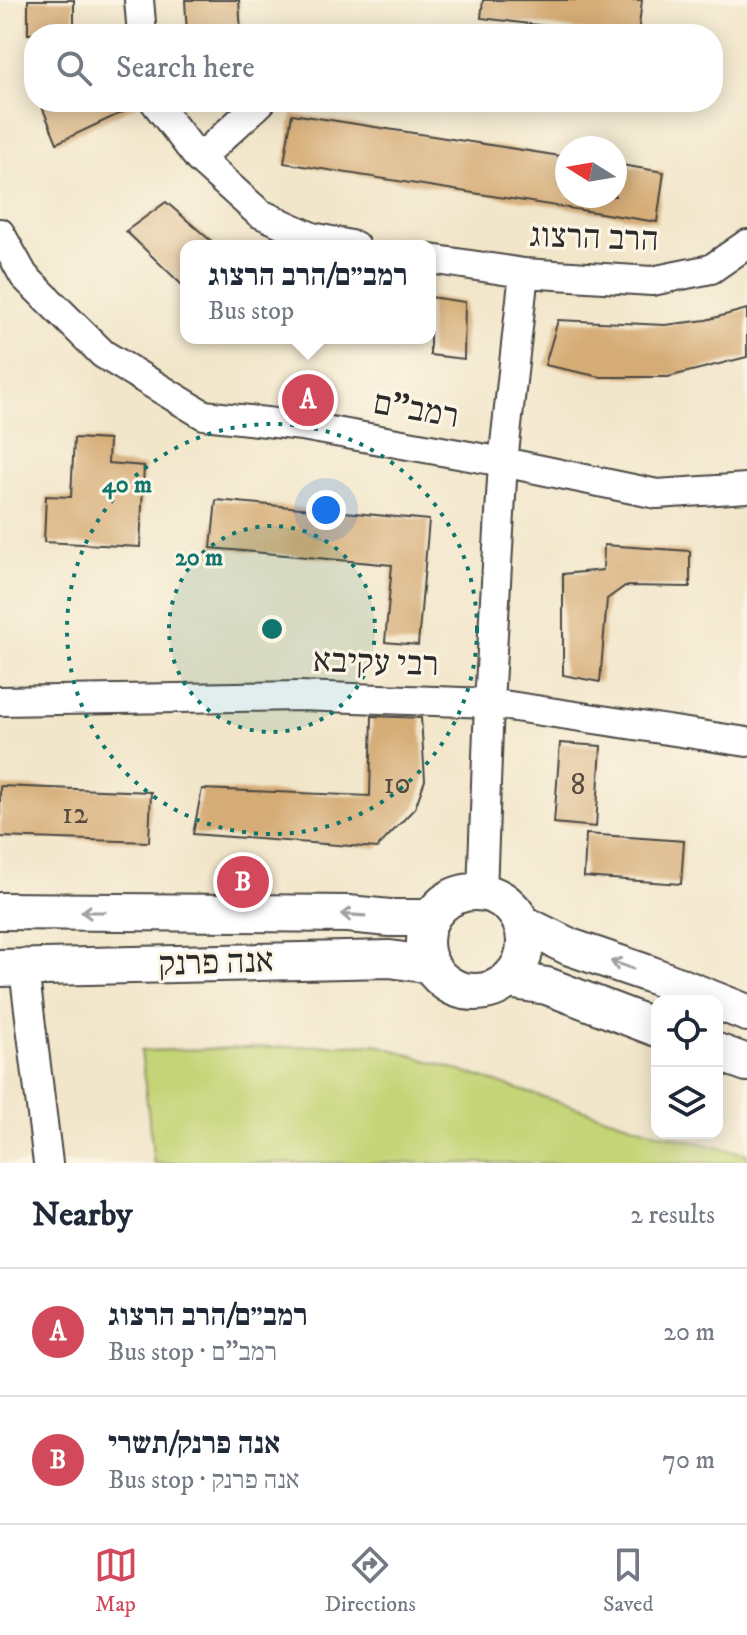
<!DOCTYPE html>
<html lang="en">
<head>
<meta charset="utf-8">
<style>
  body { margin:0; font-family:"IM FELL DW Pica","Frank Ruhl Libre",serif; background:#f2f2f3; color:#1f2937 }
  .controls { position:absolute; right:24px; bottom:24px; display:grid; overflow:hidden; border-radius:16px; box-shadow:0 4px 20px #0003 }
  .controls button { width:72px; height:72px; display:grid; place-items:center; padding:0; border:0; border-bottom:2px solid #e0e1e3; background:#fff; color:#1f2937; font:40px sans-serif }
  .compass { position:absolute; left:555px; top:136px; width:72px; height:72px; border-radius:50%; background:#fff; box-shadow:0 4px 20px #0003; rotate:281deg }
  .you { position:absolute; left:326px; top:510px; width:28px; height:28px; margin:-20px; border:6px solid #fff; border-radius:50%; background:#1a73e8; box-shadow:0 0 0 12px #1a73e833 }
  .badge { display:grid; place-items:center; width:52px; height:52px; border-radius:50%; background:#d1495b; color:#fff; font-size:26px; font-weight:700 }
  .pin { position:absolute; translate:-50% -50%; border:4px solid #fff; box-shadow:0 2px 8px #0006 }
  .popup { position:absolute; left:180px; top:240px; width:256px; height:104px; box-sizing:border-box; display:grid; place-content:center; border-radius:16px; background:#fff; filter:drop-shadow(0 2px 6px #0005); font-size:26px; white-space:nowrap; color:#747a83 }
  .popup b { font-size:30px; color:#1f2937 }
  .popup::after { content:''; position:absolute; left:50%; top:100%; margin-left:-16px; border:16px solid transparent; border-top-color:#fff }
  .list { margin:0; padding:0; list-style:none }
  h2 { display:flex; justify-content:space-between; align-items:center; height:104px; margin:0; padding:0 32px; font-size:34px }
  h2 small { font-size:26px; font-weight:400; color:#747a83 }
  .list li { display:grid; grid-template-columns:52px 1fr auto; gap:24px; align-items:center; box-sizing:border-box; height:128px; padding:0 32px; border-top:2px solid #e0e1e3 }
  .list b { display:block; font-size:30px; white-space:nowrap }
  .list p { margin:0; font-size:26px; white-space:nowrap; color:#747a83 }
  .list em { font-size:26px; font-style:normal; color:#747a83 }
  .icon { flex:none; width:44px; height:44px; fill:none; stroke:currentColor; stroke-width:2; stroke-linecap:round; stroke-linejoin:round }
  .map { position:relative; flex:none; width:747px; height:1163px; overflow:hidden }
  .search { position:absolute; background:#fff; box-shadow:0 4px 20px #0003; left:24px; right:24px; top:24px; height:88px; display:flex; align-items:center; gap:20px; box-sizing:border-box; padding:0 28px; border-radius:32px; color:#747a83; font-size:30px }
  .sheet { height:360px; background:#fff }
  nav { display:flex; justify-content:space-around; align-items:center; box-sizing:border-box; height:112px; border-top:2px solid #e0e1e3; background:#fff; font-size:22px; color:#747a83 }
  nav a { display:grid; justify-items:center; gap:4px }
  nav .on { color:#d1495b }
  .map>svg:first-child { display:block }
  .green { fill:#c4d476; stroke:#788050; stroke-width:2 }
  .building { fill:#d5ac76 }
  .lines { fill:none; stroke-linecap:round; stroke-linejoin:round }
  .minor-casing { stroke:#494743; stroke-width:32 }
  .tertiary-casing { stroke:#494743; stroke-width:40 }
  .minor { stroke:#fff; stroke-width:28 }
  .tertiary { stroke:#fff; stroke-width:36 }
  .oneway { stroke:#a0a0a0 }
  .ring { fill:none; stroke:#0f766e; stroke-width:4; stroke-dasharray:4 8 }
  .labels { text-anchor:middle; dominant-baseline:central; stroke-width:6; stroke-linejoin:round; paint-order:stroke }
  .number-label { font-size:30px; fill:#564b3e }
  .street-label { font-size:34px; fill:#2b2b2b; stroke:#fcf5e5 }
  .centre { fill:#0f766e; stroke:#fcf5e5; stroke-width:4 }
  .ring-label { font-size:24px; text-anchor:middle; font-weight:bold; fill:#0f766e; stroke:#fcf5e5; stroke-width:6; stroke-linejoin:round; paint-order:stroke }
</style>
</head>
<body>
<div class="map">
<svg width="747" height="1163" viewBox="0 0 747 1163">
  <rect width="100%" height="100%" fill="#fcf5e5"/>
  <filter id="ink" filterUnits="userSpaceOnUse"><feTurbulence type="fractalNoise" baseFrequency=".0125" numOctaves="2"/><feDisplacementMap in="SourceGraphic" scale="16" xChannelSelector="R" yChannelSelector="G"/><feConvolveMatrix kernelMatrix="1 2 1 2 8 2 1 2 1" color-interpolation-filters="sRGB"/></filter>
  <filter id="wash" filterUnits="userSpaceOnUse"><feTurbulence type="fractalNoise" baseFrequency=".006" numOctaves="4" result="noise"/><feDisplacementMap in="SourceGraphic" scale="32" xChannelSelector="R" yChannelSelector="G"/><feGaussianBlur stdDeviation="1.8" result="paint"/><feColorMatrix in="noise" values="0 0 0 0 0 0 0 0 0 0 0 0 0 0 0 0 0 1.4 0 .05"/><feComposite in="paint" operator="in"/></filter>
  <g filter="url(#wash)">
    <rect width="100%" height="100%" fill="#f2e6ca"/>
    <path class="green" d="M375,1044L657,1133L747,1154V1163H154L141,1051Z"/>
    <g id="blocks">
      <path class="building" d="M28,0H74V34H28Z
        M185,0H239L241,34H187Z
        M483,0H642L638,34H613L481,18Z
        M40,102H138V105L57,143Z
        M292,114L567,157V196H615V164L664,172L657,222L284,163Z
        M166,202L217,246H186V289L126,231Z
        M430,297L465,302L464,359L430,355Z
        M747,309V357L668,377H601L545,365L558,320L665,325L706,320Z
        M74,438L109,440L108,463L144,466L140,547L44,542L46,496L71,497Z
        M216,500L429,520L418,645L385,642L392,565L211,548Z
        M604,545L690,551V587L625,586L607,599L600,682L563,675V574L603,570Z
        M372,716L421,718L425,780L415,808L377,848L193,834L202,789L370,796Z
        M560,743L601,746L596,827L554,823Z
        M0,786L151,792L149,842L0,837Z
        M586,834L684,841L681,884L584,877Z"/>
    </g>
  </g>
  <g filter="url(#ink)">
    <use href="#blocks" fill-opacity="0" stroke="#494743" stroke-width="2"/>
    <g class="lines">
      <g class="minor-casing">
        <path id="minor" d="M139,0L142,34
          M155,102L199,159L259,213L312,237L355,246
          M199,159L261,102
          M0,233L24,276L103,354L204,415L302,426L503,462L657,494L747,488
          M430,259L524,273L652,281L711,269L747,244
          M0,701L300,696L489,703L747,742
          M482,892L489,703L503,462L524,273
          M24,969L48,1163"/>
      </g>
      <g class="tertiary-casing">
        <path id="tertiary" d="M425 942a50 50 0 1 1 100 0a50 50 0 1 1-100 0Z
          M0,911L348,914L390,918H431
          M521,923L570,947L649,974L747,1013
          M0,968L390,959L431,965
          M508,980L547,986L657,1028
          M717,1052L747,1063"/>
      </g>
      <use href="#minor" class="minor"/>
      <use href="#tertiary" class="tertiary"/>
    </g>
    <defs><path id="oneway-shaft" d="M-6 0H5M1.5-3L5.5 0L1.5 3" fill="none" stroke-width="1.6" stroke-linecap="round" stroke-linejoin="round" transform="scale(2)"/></defs>
    <g class="oneway">
      <use href="#oneway-shaft" transform="translate(93 912) rotate(-180)"/>
      <use href="#oneway-shaft" transform="translate(353 915) rotate(-176)"/>
      <use href="#oneway-shaft" transform="translate(622 965) rotate(-161)"/>
    </g>
  </g>
  <circle cx="272" cy="629" r="103" fill="#0f766e" fill-opacity=".12"/>
  <g class="ring">
    <circle cx="272" cy="629" r="103"/>
    <circle cx="272" cy="629" r="205"/>
  </g>
  <g class="labels">
    <g class="number-label">
      <text x="397" y="784">10</text>
      <text x="578" y="785">8</text>
      <text x="75" y="814">12</text>
    </g>
    <g class="street-label">
      <text transform="translate(594 238) rotate(2)">הרב הרצוג</text>
      <text transform="translate(416 410) rotate(10)">רמב"ם</text>
      <text transform="translate(376 663) rotate(2)">רבי עקיבא</text>
      <text transform="translate(216 963) rotate(-2)">אנה פרנק</text>
    </g>
  </g>
  <circle cx="272" cy="629" r="12" class="centre"/>
  <g class="ring-label">
    <text x="127" y="492">40 m</text>
    <text x="199" y="565">20 m</text>
  </g>
</svg>
<div class="controls">
<button><svg class="icon" aria-label="locate" viewBox="0 0 24 24"><circle cx="12" cy="12" r="6"/><path d="M12 2v4M12 18v4M2 12h4M18 12h4"/></svg></button>
<button><svg class="icon" aria-label="layers" viewBox="0 0 24 24"><path d="M12 4l9 5-9 5-9-5zM3 14l9 5 9-5"/></svg></button>
</div>
<svg class="compass" viewBox="-18 -18 36 36"><path d="M0-13l5 13h-10z" fill="#e53935"/><path d="M0 13l5-13h-10z" fill="#747a83"/></svg>
<div class="you"></div>
<div class="pin badge" style="left:308px;top:400px">A</div>
<div class="popup"><b>רמב״ם/הרב הרצוג</b>Bus stop</div>
<div class="pin badge" style="left:243px;top:882px">B</div>
<div class="search"><svg class="icon" aria-label="search" viewBox="0 0 24 24"><circle cx="10" cy="10" r="6"/><path d="M15 15l6 6"/></svg>Search here</div>
</div>
<section class="sheet">
<h2>Nearby<small>2 results</small></h2>
<ul class="list">
<li><span class="badge">A</span><div><b>רמב״ם/הרב הרצוג</b><p>Bus stop · רמב&quot;ם</p></div><em>20 m</em></li>
<li><span class="badge">B</span><div><b>אנה פרנק/תשרי</b><p>Bus stop · אנה פרנק</p></div><em>70 m</em></li>
</ul>
</section>
<nav>
<a class="on"><svg class="icon" aria-label="map" viewBox="0 0 24 24"><path d="M3 6l6-2 6 2 6-2v14l-6 2-6-2-6 2zM9 4v14M15 6v14"/></svg>Map</a>
<a><svg class="icon" aria-label="directions" viewBox="0 0 24 24"><path d="M12 3l9 9-9 9-9-9zM9 14v-3h6M13 9l2 2-2 2"/></svg>Directions</a>
<a><svg class="icon" aria-label="saved" viewBox="0 0 24 24"><path d="M7 4h10v16l-5-4-5 4z"/></svg>Saved</a>
</nav>
</body>
</html>
